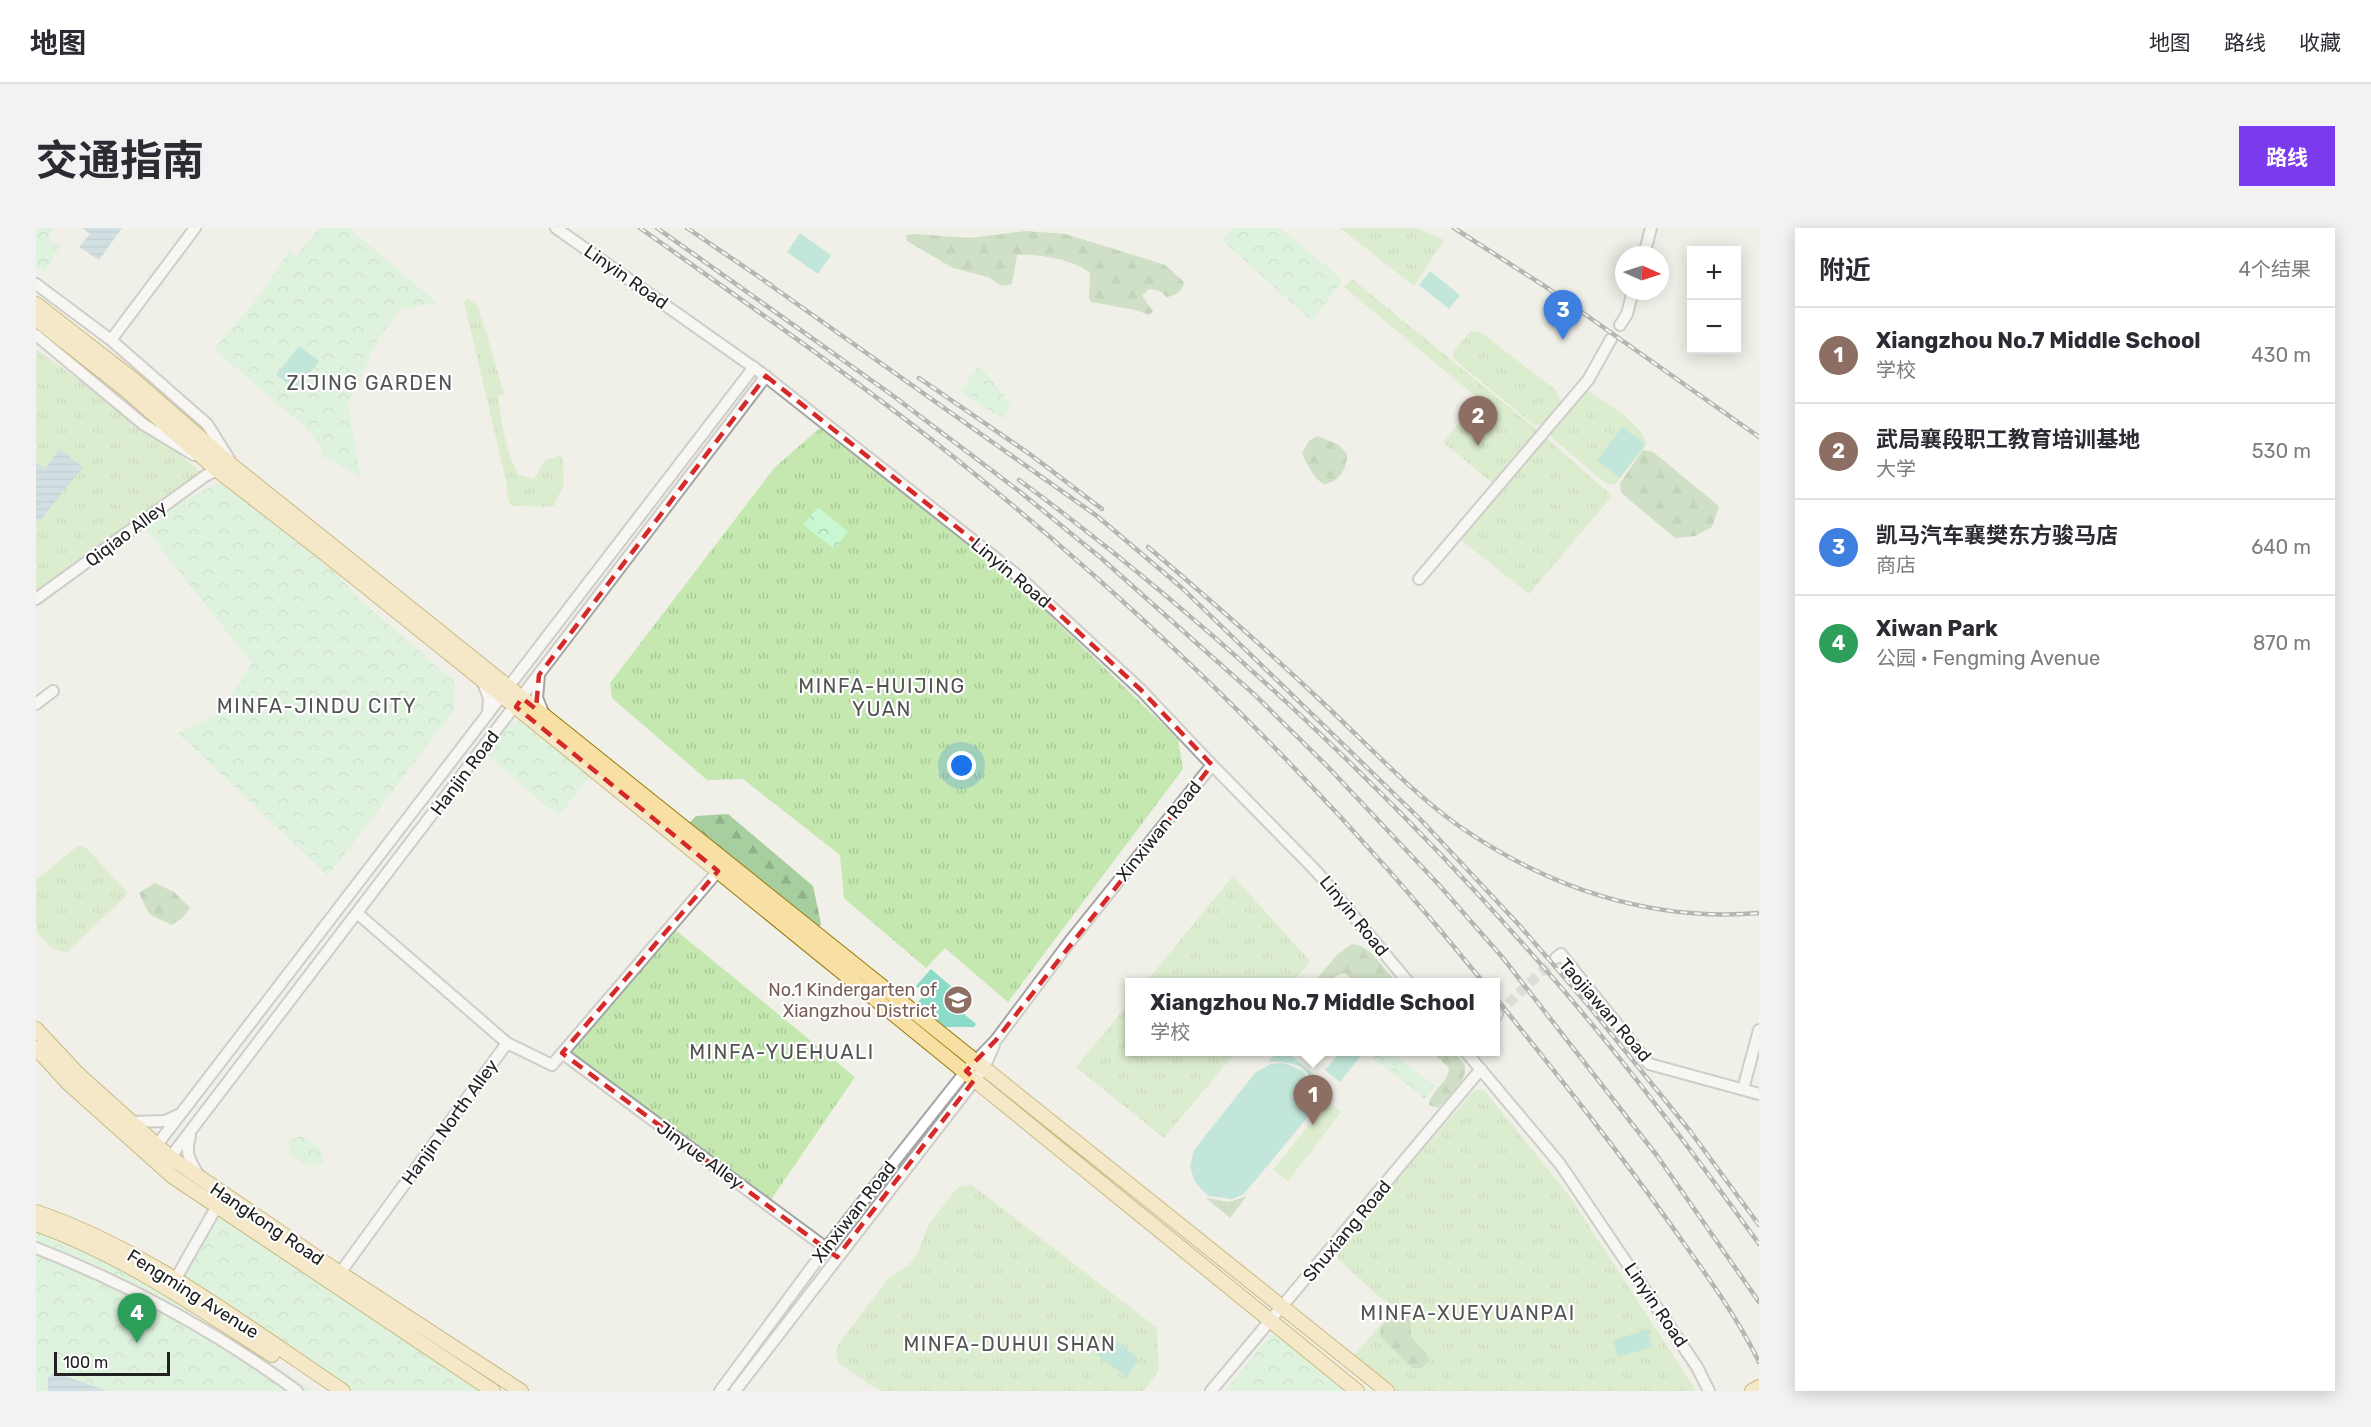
<!DOCTYPE html>
<html lang="zh">
<head>
<meta charset="utf-8">
<style>
  body { margin:0; font-family:Rubik,"Noto Sans SC",sans-serif; background:#f2f2f3; color:#2b2b33 }
  .controls { position:absolute; right:18px; top:18px; display:grid; overflow:hidden; border-radius:0px; box-shadow:0 3px 15px #0003 }
  .controls button { width:54px; height:54px; display:grid; place-items:center; padding:0; border:0; border-bottom:2px solid #e1e1e2; background:#fff; color:#2b2b33; font:30px sans-serif }
  .compass { position:absolute; left:1579px; top:18px; width:54px; height:54px; border-radius:50%; background:#fff; box-shadow:0 3px 15px #0003; rotate:93deg }
  .scale { position:absolute; left:18px; bottom:15px; width:116px; box-sizing:border-box; padding-left:6px; border:3px solid #212121; border-top:0; font-size:16px; line-height:21px; white-space:nowrap; color:#212121; -webkit-text-stroke:4px #fff; paint-order:stroke }
  .you { position:absolute; left:926px; top:538px; width:21px; height:21px; margin:-15px; border:4px solid #fff; border-radius:50%; background:#1a73e8; box-shadow:0 0 0 9px #1a73e833 }
  .badge { display:grid; place-items:center; width:39px; height:39px; border-radius:50%; background:#7c3aed; color:#fff; font-size:20px; font-weight:700 }
  .pin { position:absolute; translate:-50% -50px; filter:drop-shadow(0 2px 3px #0008) }
  .pin::after { content:''; position:absolute; top:32px; width:21px; height:18px; background:inherit; clip-path:polygon(0 0,100% 0,50% 100%) }
  .popup { position:absolute; left:1089px; top:750px; width:375px; height:78px; box-sizing:border-box; display:grid; place-content:center; border-radius:0px; background:#fff; filter:drop-shadow(0 2px 4px #0005); font-size:20px; white-space:nowrap; color:#7c7c81 }
  .popup b { font-size:22px; color:#2b2b33 }
  .popup::after { content:''; position:absolute; left:50%; top:100%; margin-left:-12px; border:12px solid transparent; border-top-color:#fff }
  .list { margin:0; padding:0; list-style:none }
  h2 { display:flex; justify-content:space-between; align-items:center; height:78px; margin:0; padding:0 24px; font-size:26px }
  h2 small { font-size:20px; font-weight:400; color:#7c7c81 }
  .list li { display:grid; grid-template-columns:39px 1fr auto; gap:18px; align-items:center; box-sizing:border-box; height:96px; padding:0 24px; border-top:2px solid #e1e1e2 }
  .list b { display:block; font-size:22px; white-space:nowrap }
  .list p { margin:0; font-size:20px; white-space:nowrap; color:#7c7c81 }
  .list em { font-size:20px; font-style:normal; color:#7c7c81 }
  .map { position:relative; flex:none; width:1723px; height:1163px; overflow:hidden; border-radius:0px }
  header { display:flex; align-items:center; gap:36px; box-sizing:border-box; height:84px; padding:0 30px; background:#fff; border-bottom:2px solid #e1e1e2 }
  header strong { font-size:28px }
  nav { display:flex; gap:33px; margin-inline-start:auto; font-size:21px }
  .intro { display:flex; align-items:center; justify-content:space-between; box-sizing:border-box; height:144px; padding:0 36px }
  h1 { margin:0; font-size:42px }
  .button { padding:15px 27px; border-radius:0px; background:#7c3aed; color:#fff; font-size:21px; font-weight:700 }
  main { display:flex; gap:36px; padding:0 36px }
  aside { flex:1; background:#fff; border-radius:0px; box-shadow:0 3px 15px #0003 }
  .map>svg:first-child { display:block }
  .grass { fill:url(#grass-tufts) }
  .forest { fill:url(#forest-firs) }
  .park { fill:url(#park-crowns) }
  .garden { fill:#c4e8b0 }
  .pitch { fill:#8adbc7 }
  .water { fill:url(#water-rules) }
  .lines { fill:none; stroke-linecap:round; stroke-linejoin:round }
  .minor-tunnel { stroke:#c7c6c0; stroke-width:10; stroke-dasharray:10 5; stroke-linecap:butt }
  .minor-casing { stroke:#a5a5a5; stroke-width:14 }
  .major-casing { stroke:#967b07; stroke-width:16 }
  .minor { stroke:#fff; stroke-width:10 }
  .major { stroke:#f8e0a5; stroke-width:14 }
  .rail-casing { stroke:#6f6f6f; stroke-width:4.5 }
  .rail { stroke:#fff; stroke-width:2; stroke-dasharray:7; stroke-linecap:butt }
  .marked { fill:none; stroke:#d62828; stroke-width:4.5; stroke-dasharray:12 8; stroke-linejoin:round }
  .labels { text-anchor:middle; dominant-baseline:central; stroke-width:4.5; stroke-linejoin:round; paint-order:stroke }
  .street-label { font-size:18px; fill:#212121; stroke:#fff }
  .education-label { font-size:18px; fill:#785e54; stroke:#fff; text-anchor:end }
  .neighbourhood-label { font-size:20px; letter-spacing:1.5px; fill:#545454; stroke:#fff }
</style>
</head>
<body>
<header>
<strong>地图</strong>
<nav><a>地图</a><a>路线</a><a>收藏</a></nav>
</header>
<div class="intro"><h1>交通指南</h1><a class="button">路线</a></div>
<main>
<div class="map">
<svg width="1723" height="1163" viewBox="0 0 1723 1163">
  <defs>
    <pattern id="grass-tufts" width="24" height="20" patternUnits="userSpaceOnUse" patternTransform="scale(1.5)"><rect width="24" height="20" fill="#c4e8b0"/><path d="M3 7l-1-3M5 7V3M7 7l1-3M15 17l-1-3M17 17v-4M19 17l1-3" fill="none" stroke="#a8c797"/></pattern>
    <pattern id="forest-firs" width="22" height="20" patternUnits="userSpaceOnUse" patternTransform="scale(1.5)"><rect width="22" height="20" fill="#a6ce9e"/><path d="M5 1l3.5 6h-7zM16 11l3.5 6h-7z" fill="#8fb188"/></pattern>
    <pattern id="park-crowns" width="20" height="18" patternUnits="userSpaceOnUse" patternTransform="scale(1.5)"><rect width="20" height="18" fill="#c8f7d2"/><path d="M2 6a3 3 0 1 1 6 0M12 15a3 3 0 1 1 6 0" fill="none" stroke="#acd3b4"/></pattern>
    <pattern id="water-rules" width="6" height="5" patternUnits="userSpaceOnUse" patternTransform="scale(1.5)"><rect width="6" height="5" fill="#aacadc"/><path d="M0 2.5h6" fill="none" stroke="#92adbc"/></pattern>
  </defs>
  <rect width="100%" height="100%" fill="#f0efe8"/>
  <path class="grass" d="M1304,0H1380L1408,12L1378,58Z
    M1316,51L1506,206L1576,268L1493,366L1420,308L1461,259L1407,214L1443,171L1308,59Z
    M432,70L442,78L468,165L462,169C466,195 469,223 482,246L498,251L509,232L526,227L528,256L518,277C505,281 490,277 477,278L472,273L470,253L428,74Z
    M1435,103L1444,104L1520,162C1520,163 1524,171 1524,171C1526,183 1508,198 1498,197L1418,131L1417,124Z
    M0,121L128,213L169,248L0,371Z
    M1547,163H1553C1569,175 1607,196 1611,217L1579,256L1572,257L1515,209L1513,204Z
    M785,199L968,343L1142,511L1147,541L972,774L909,720L890,740L808,670L804,627L707,551L671,552L576,470L574,455L739,239Z
    M43,617L50,620L91,664L89,669L31,724C16,724 9,713 0,703V652Z
    M1197,648L1274,733L1257,754H1110Z
    M636,699L819,849L732,976L530,826Z
    M1094,774V824H1200L1128,910L1040,839Z
    M1447,861L1532,966L1659,1161V1163H1356L1316,1130L1352,1089V1077L1302,1031L1300,1021L1438,863Z
    M936,957L1121,1100L1123,1142L1108,1163H844L802,1135L800,1123L803,1115L852,1051L873,1037L881,1026L893,996L922,959Z"/>
  <path class="forest" d="M989,3L1029,6L1114,32L1129,37L1148,54C1146,64 1141,67 1131,69L1124,63L1113,61L1106,68L1117,83L1113,87L1100,82L1055,74L1053,70L1054,45C1040,32 1001,25 981,27L976,56L966,58L952,49L917,40L871,13L870,7L879,6L933,10Z
    M1281,208L1302,216L1311,226C1311,241 1303,255 1287,256C1276,248 1271,236 1266,225L1273,213Z
    M1607,222L1617,224L1683,278L1676,299L1659,308L1639,310L1590,269L1585,264L1584,255Z
    M692,586L777,658L785,696L779,705L649,600L660,588Z
    M119,655L138,664L154,680L146,690L136,697L113,686L103,665Z
    M1316,716C1334,717 1349,742 1360,754H1320L1308,745L1300,748L1293,754H1278L1301,727Z
    M1396,824H1417C1421,828 1428,833 1429,839C1431,854 1411,870 1402,880L1393,877C1395,862 1412,855 1413,840Z
    M1211,968L1194,990L1170,970L1193,974Z
    M1366,1082C1378,1089 1373,1098 1376,1110L1390,1125L1393,1133L1385,1140H1376L1344,1108L1345,1099L1356,1083Z"/>
  <path class="park" d="M0,0H18L12,11L24,19L8,44L0,39Z
    M283,0H313L401,75L363,82L342,112L312,175L325,250L297,233L286,229V220L273,203L178,121L224,67L253,23L260,28Z
    M1196,0H1244L1304,49L1305,55L1276,93L1186,12Z
    M943,137L976,178L966,191L924,163Z
    M185,254L302,347L322,370L419,454L418,482L292,648L142,505L183,486L216,435L104,294Z
    M782,279L812,304L798,321L767,297Z
    M482,493L494,495L556,546L522,588L450,526L473,496Z
    M1333,824H1355L1399,858L1389,871L1331,825Z
    M265,908L285,921L288,935L273,939L255,927L252,912Z
    M181,978L459,1163H307L139,1052Z
    M0,994L74,1034L277,1163H0Z
    M1235,1106L1247,1110L1308,1163H1189Z"/>
  <path class="garden" d="M1292,873L1305,884L1252,953L1237,942Z"/>
  <path class="pitch" d="M764,5L795,27L782,46L751,24Z
    M1394,43L1424,67L1413,81L1383,57Z
    M263,118L283,133L260,162L240,147Z
    M1586,199L1609,216L1584,250L1561,233Z
    M895,741L924,766L916,776L940,796L938,799H909L881,775L889,766L880,758Z
    M1242,824H1251L1295,860L1279,882C1281,847 1269,831 1232,834Z
    M1304,824H1323L1326,826L1304,854L1289,842Z
    M1248,835L1267,843L1274,853L1278,864L1275,885L1208,966L1196,971L1172,968L1159,954L1154,939L1158,922L1219,845L1235,836Z
    M1611,1102L1616,1119L1582,1129L1577,1112Z
    M1074,1108L1103,1131L1090,1149L1060,1126Z"/>
  <path class="water" d="M46,0H86L63,32L43,19L54,6Z
    M24,221L47,239L3,294L0,291V235L9,241Z
    M18,1144L71,1163H12V1150Z"/>
  <g class="lines">
    <path class="minor-tunnel" d="M1461,786L1520,730"/>
    <g class="minor-casing">
      <path id="minor" d="M520,0L724,144L981,347L1105,462L1176,537L1281,644L1372,754
        M1608,27L1615,0
        M0,56L75,112L171,196L193,231
        M1584,97L1591,86L1597,63
        M0,107L107,196L158,227
        M75,112L159,0
        M1383,351L1552,152L1575,111
        M0,371L169,248L181,242
        M503,447L501,470L508,487
        M446,452L453,470L452,486
        M0,476L17,463
        M321,685L471,815
        M1520,730L1525,726L1613,836L1723,866
        M1460,788L1461,786
        M1430,824L1524,936L1661,1139L1673,1163
        M526,825L794,1023
        M1707,861L1723,802
        M95,894L129,893L142,887
        M154,908C149,924 153,932 162,946
        M117,922L718,139
        M130,935L730,148
        M0,1020C92,1056 182,1105 261,1163
        M304,1045L471,815L516,837L682,643
        M139,1052L181,978
        M684,1163L790,1020L930,843L960,812L1035,712L1176,537
        M699,1163L948,840L958,817
        M1175,1163L1445,841"/>
    </g>
    <g class="major-casing">
      <path id="major" d="M0,76L98,152L198,239L1351,1163
        M0,91L90,162L181,242L292,328L496,492L1321,1163
        M0,801L42,846L134,929L304,1045L485,1163
        M0,820L32,855L136,948L457,1163
        M0,984C112,1022 209,1098 307,1163
        M0,996C85,1026 161,1079 236,1127
        M1716,1163L1723,1159"/>
    </g>
    <use href="#minor" class="minor"/>
    <use href="#major" class="major"/>
    <g class="rail-casing">
      <path id="rail" d="M604,0C717,80 832,159 940,247C1125,398 1297,568 1447,754
        M621,0L856,167L983,263L1065,330L1219,467L1292,539L1404,658L1467,730L1622,929L1723,1074
        M651,0L735,57
        M1418,0L1513,61L1723,209
        M730,54L1061,288L1146,360L1386,593L1484,698L1552,777L1654,903L1723,997
        M883,150L995,227L1066,281
        M983,252C1176,394 1359,568 1516,749C1590,834 1657,924 1723,1016
        M1112,319C1171,369 1229,420 1285,473C1328,513 1376,565 1423,598C1512,660 1615,694 1723,685
        M1460,770C1524,850 1588,930 1647,1014C1674,1052 1703,1092 1723,1134"/>
    </g>
    <use href="#rail" class="rail"/>
  </g>
  <path d="M0 0H1723V1163H0ZM730,148L981,347L1105,462L1176,537L960,812L930,843L939,851L801,1029L526,825L682,643L480,479L486,470L500,481L503,447Z" fill="#f0efe8" fill-opacity=".55" fill-rule="evenodd"/>
  <path class="marked" d="M730,148L981,347L1105,462L1176,537L960,812L930,843L939,851L801,1029L526,825L682,643L480,479L486,470L500,481L503,447Z"/>
  <defs>
    <g id="school-disc" transform="scale(1.5)"><circle r="9.5" fill="#8d6e63" stroke="#fff"/><path d="M0-5L7-2L0 1L-7-2ZM-4 1L0 2.5L4 1V4Q0 6-4 4Z" fill="#fff"/></g>
  </defs>
  <g fill-rule="evenodd">
    <use href="#school-disc" x="922" y="772"/>
  </g>
  <g class="labels">
    <g class="street-label">
      <text transform="translate(590 49) rotate(35)">Linyin Road</text>
      <text transform="translate(90 306) rotate(-37)">Qiqiao Alley</text>
      <text transform="translate(975 345) rotate(40)">Linyin Road</text>
      <text transform="translate(429 545) rotate(-53)">Hanjin Road</text>
      <text transform="translate(1123 603) rotate(-51)">Xinxiwan Road</text>
      <text transform="translate(1318 688) rotate(51)">Linyin Road</text>
      <text transform="translate(1569 782) rotate(49)">Taojiawan Road</text>
      <text transform="translate(414 894) rotate(-54)">Hanjin North Alley</text>
      <text transform="translate(664 927) rotate(36)">Jinyue Alley</text>
      <text transform="translate(818 984) rotate(-52)">Xinxiwan Road</text>
      <text transform="translate(231 996) rotate(34)">Hangkong Road</text>
      <text transform="translate(1311 1003) rotate(-50)">Shuxiang Road</text>
      <text transform="translate(157 1066) rotate(32)">Fengming Avenue</text>
      <text transform="translate(1620 1077) rotate(56)">Linyin Road</text>
    </g>
    <g class="education-label">
      <text x="901" y="762">No.1 Kindergarten of<tspan x="901" dy="21">Xiangzhou District</tspan></text>
    </g>
    <g class="neighbourhood-label">
      <text x="334" y="155">ZIJING GARDEN</text>
      <text x="846" y="458">MINFA-HUIJING<tspan x="846" dy="23">YUAN</tspan></text>
      <text x="281" y="478">MINFA-JINDU CITY</text>
      <text x="746" y="824">MINFA-YUEHUALI</text>
      <text x="1432" y="1085">MINFA-XUEYUANPAI</text>
      <text x="974" y="1116">MINFA-DUHUI SHAN</text>
    </g>
  </g>
</svg>
<div class="controls">
<button>+</button>
<button>−</button>
</div>
<svg class="compass" viewBox="-18 -18 36 36"><path d="M0-13l5 13h-10z" fill="#e53935"/><path d="M0 13l5-13h-10z" fill="#7c7c81"/></svg>
<div class="scale">100 m</div>
<div class="you"></div>
<div class="pin badge" style="left:1277px;top:897px;background:#8d6e63">1</div>
<div class="popup"><b>Xiangzhou No.7 Middle School</b>学校</div>
<div class="pin badge" style="left:1442px;top:218px;background:#8d6e63">2</div>
<div class="pin badge" style="left:1527px;top:112px;background:#3f7fe0">3</div>
<div class="pin badge" style="left:101px;top:1115px;background:#2e9e5b">4</div>
</div>
<aside>
<h2>附近<small>4个结果</small></h2>
<ul class="list">
<li><span class="badge" style="background:#8d6e63">1</span><div><b>Xiangzhou No.7 Middle School</b><p>学校</p></div><em>430 m</em></li>
<li><span class="badge" style="background:#8d6e63">2</span><div><b>武局襄段职工教育培训基地</b><p>大学</p></div><em>530 m</em></li>
<li><span class="badge" style="background:#3f7fe0">3</span><div><b>凯马汽车襄樊东方骏马店</b><p>商店</p></div><em>640 m</em></li>
<li><span class="badge" style="background:#2e9e5b">4</span><div><b>Xiwan Park</b><p>公园 · Fengming Avenue</p></div><em>870 m</em></li>
</ul>
</aside>
</main>
</body>
</html>
